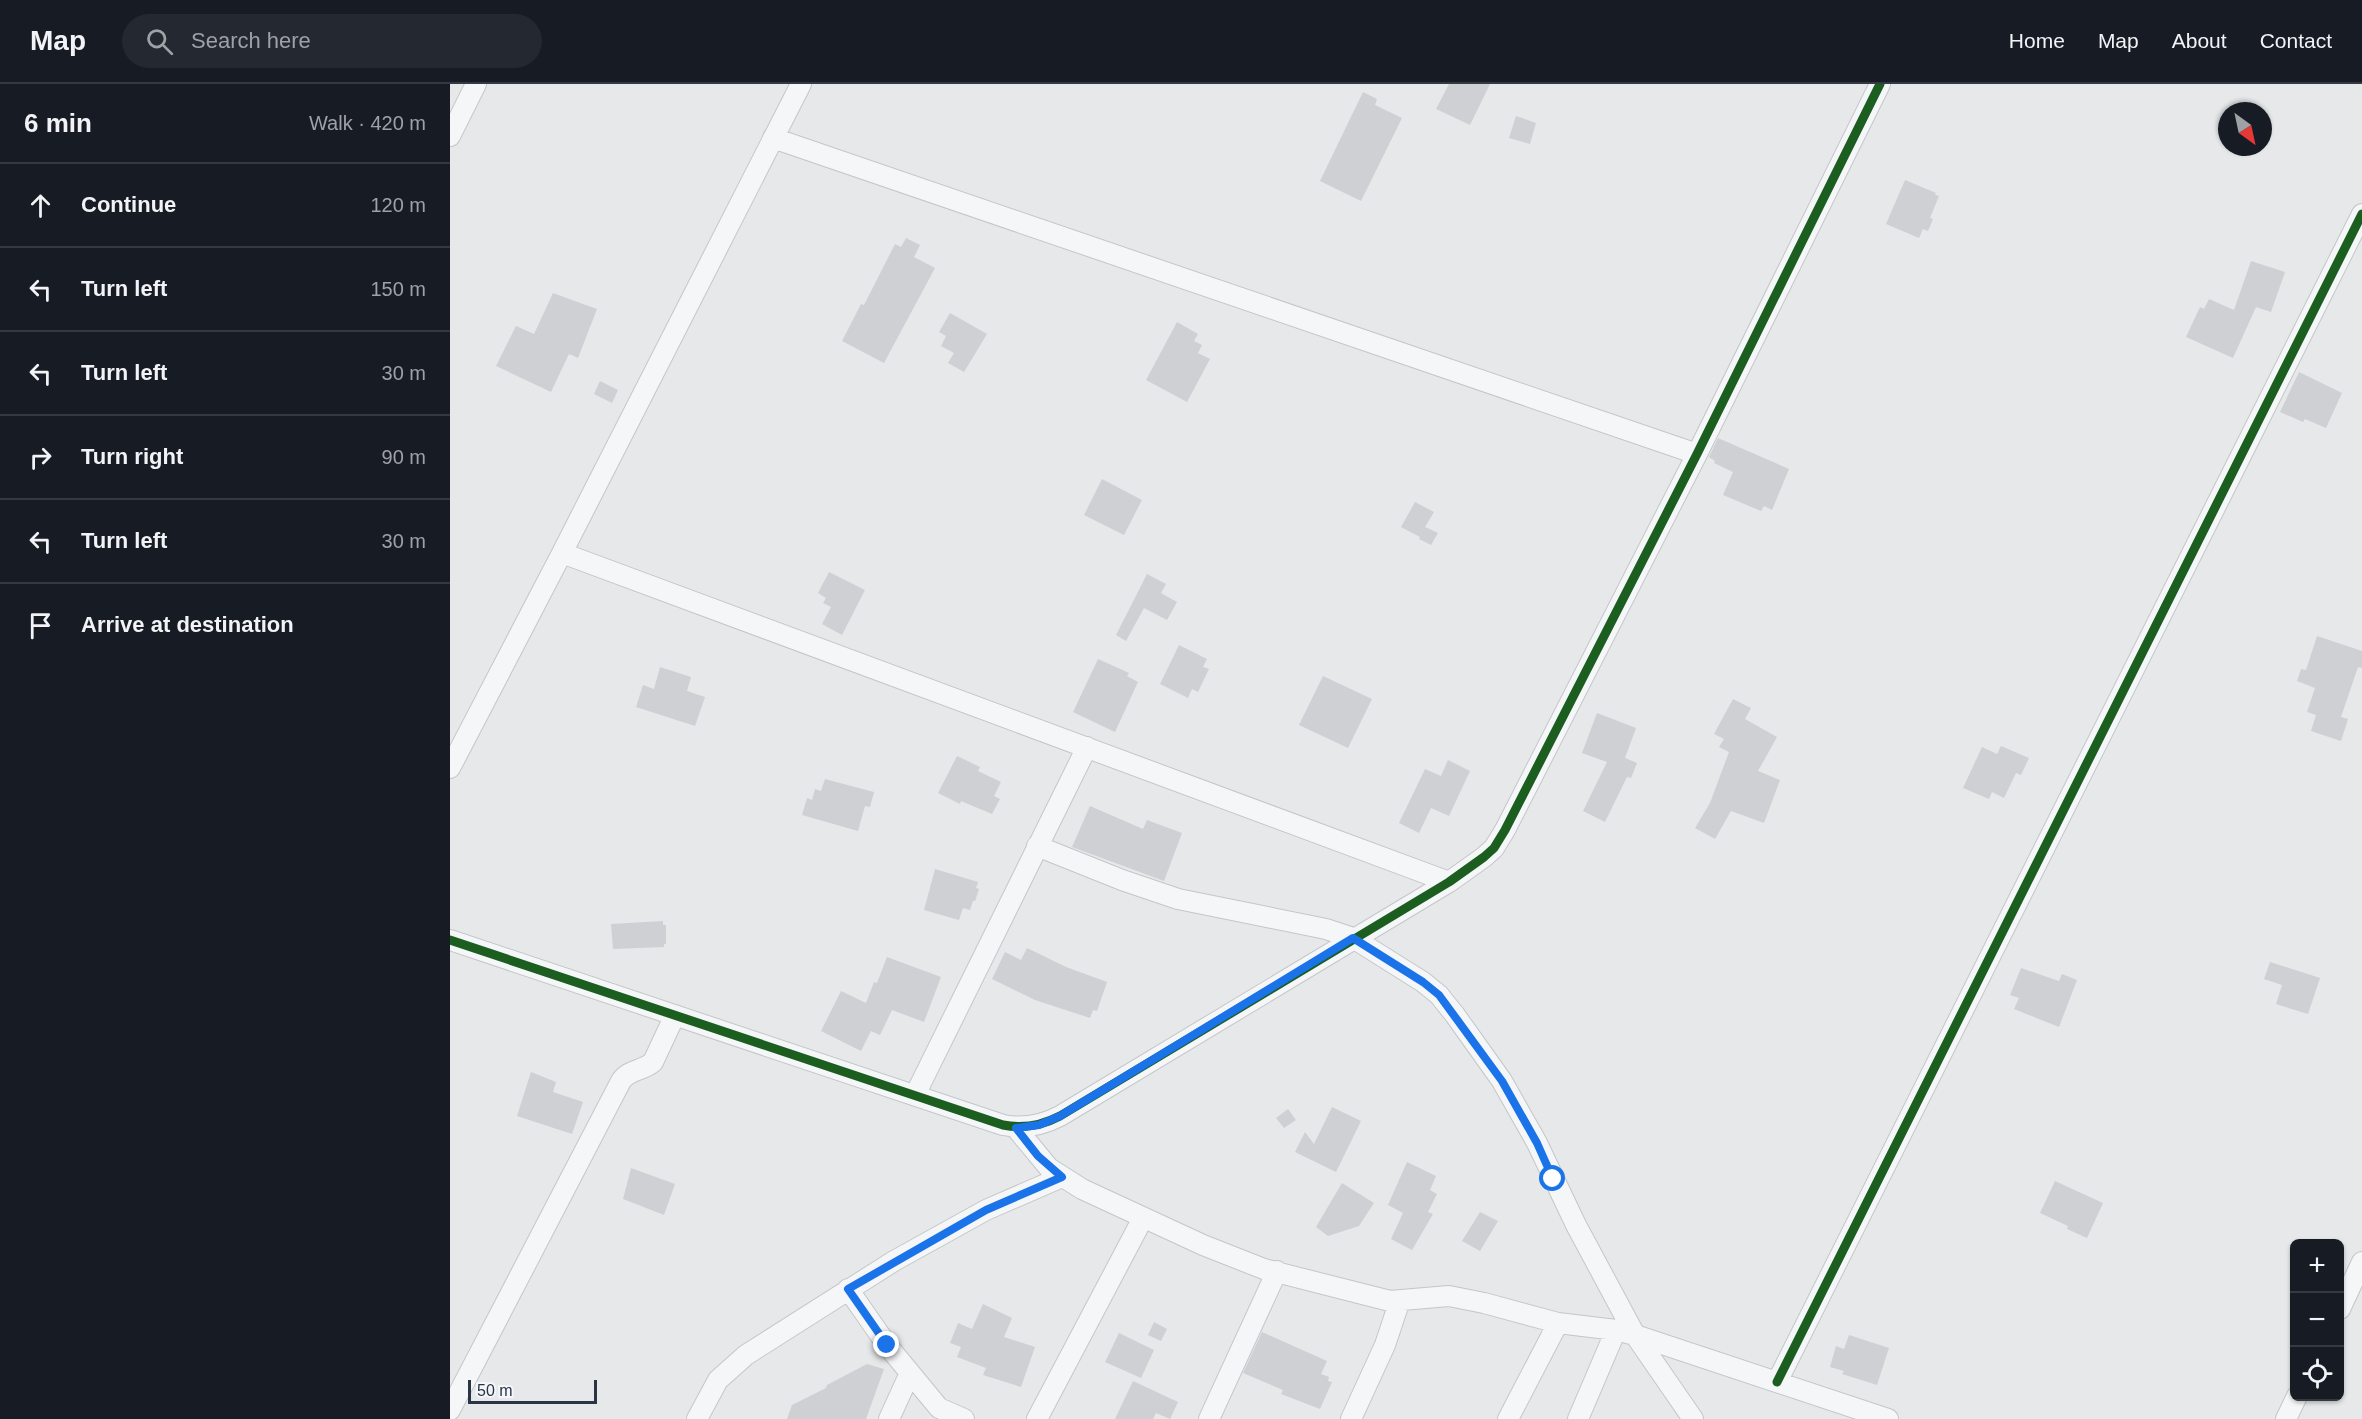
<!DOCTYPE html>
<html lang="en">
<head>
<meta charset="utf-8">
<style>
  body { margin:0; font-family:Arial,sans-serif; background:#242831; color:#f1f3f6 }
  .controls { position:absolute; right:18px; bottom:18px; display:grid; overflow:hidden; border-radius:9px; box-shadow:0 2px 4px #0004 }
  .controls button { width:54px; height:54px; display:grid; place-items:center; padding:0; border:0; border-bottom:2px solid #363941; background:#171b24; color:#f1f3f6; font:30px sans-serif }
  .compass { position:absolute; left:1768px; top:18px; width:54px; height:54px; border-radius:50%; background:#171b24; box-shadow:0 2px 4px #0004; rotate:147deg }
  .scale { position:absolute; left:18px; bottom:15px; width:129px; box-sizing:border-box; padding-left:6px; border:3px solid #2b3445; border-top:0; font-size:16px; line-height:21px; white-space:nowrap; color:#2b3445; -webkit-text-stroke:4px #f4f6f9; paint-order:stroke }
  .stop { position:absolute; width:18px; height:18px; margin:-14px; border:4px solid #1a73e8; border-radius:50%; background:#fff }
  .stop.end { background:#1a73e8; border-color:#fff; box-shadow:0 2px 6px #0008 }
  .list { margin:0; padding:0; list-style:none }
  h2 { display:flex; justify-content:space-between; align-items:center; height:78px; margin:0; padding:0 24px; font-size:26px }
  h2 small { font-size:20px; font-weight:400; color:#9ea1a6 }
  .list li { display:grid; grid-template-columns:39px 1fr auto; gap:18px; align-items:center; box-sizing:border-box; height:84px; padding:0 24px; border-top:2px solid #363941 }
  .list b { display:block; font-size:22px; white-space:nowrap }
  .list em { font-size:20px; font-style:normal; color:#9ea1a6 }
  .icon { flex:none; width:33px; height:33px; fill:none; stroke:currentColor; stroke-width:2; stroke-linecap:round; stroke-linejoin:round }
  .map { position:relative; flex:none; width:1912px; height:1335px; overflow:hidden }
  header { display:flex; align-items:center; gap:36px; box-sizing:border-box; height:84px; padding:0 30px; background:#171b24; border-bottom:2px solid #363941 }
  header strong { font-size:28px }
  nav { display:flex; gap:33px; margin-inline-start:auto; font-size:21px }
  .search { width:420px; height:54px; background:#242831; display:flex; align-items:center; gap:15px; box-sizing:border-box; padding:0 21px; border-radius:33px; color:#9ea1a6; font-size:22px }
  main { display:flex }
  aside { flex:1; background:#171b24 }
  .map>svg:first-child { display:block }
  .building { fill:#ced0d3 }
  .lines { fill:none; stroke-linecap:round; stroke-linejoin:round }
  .minor-casing { stroke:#c4c6c8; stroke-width:22 }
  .minor { stroke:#f5f6f7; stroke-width:20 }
  .cycleway-casing { stroke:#f4f6f9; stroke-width:13 }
  .cycleway { stroke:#1b5e20; stroke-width:9 }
  .route { stroke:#1a73e8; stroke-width:8 }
</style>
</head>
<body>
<header>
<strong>Map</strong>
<div class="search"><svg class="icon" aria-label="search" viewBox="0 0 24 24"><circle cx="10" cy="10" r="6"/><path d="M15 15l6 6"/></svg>Search here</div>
<nav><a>Home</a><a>Map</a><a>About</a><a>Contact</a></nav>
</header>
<main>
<aside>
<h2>6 min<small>Walk · 420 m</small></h2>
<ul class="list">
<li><svg class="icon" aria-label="ahead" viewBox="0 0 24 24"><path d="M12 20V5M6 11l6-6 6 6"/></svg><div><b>Continue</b></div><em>120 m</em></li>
<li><svg class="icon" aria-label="left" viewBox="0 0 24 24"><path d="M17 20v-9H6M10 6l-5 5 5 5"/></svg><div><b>Turn left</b></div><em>150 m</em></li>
<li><svg class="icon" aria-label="left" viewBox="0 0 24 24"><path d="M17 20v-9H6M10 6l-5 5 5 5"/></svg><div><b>Turn left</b></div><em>30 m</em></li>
<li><svg class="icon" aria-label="right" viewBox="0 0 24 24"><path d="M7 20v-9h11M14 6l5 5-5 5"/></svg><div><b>Turn right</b></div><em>90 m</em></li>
<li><svg class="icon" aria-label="left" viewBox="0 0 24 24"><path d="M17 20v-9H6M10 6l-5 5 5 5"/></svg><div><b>Turn left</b></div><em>30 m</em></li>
<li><svg class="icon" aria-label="arrive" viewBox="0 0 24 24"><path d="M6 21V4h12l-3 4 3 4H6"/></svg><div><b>Arrive at destination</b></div></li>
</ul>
</aside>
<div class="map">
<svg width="1912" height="1335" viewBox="0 0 1912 1335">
  <rect width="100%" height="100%" fill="#e6e8ea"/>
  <path class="building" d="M999,0H1040L1020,41L986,25Z
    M913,8L927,15L925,21L952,34L911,117L870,97Z
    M1066,32L1086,39L1080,60L1059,54Z
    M1455,96L1486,109L1485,111L1489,112L1480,134L1483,135L1478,147L1473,145L1469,154L1436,140Z
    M456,154L470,161L464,173L485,184L434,279L392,257L411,220L414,221L445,160L451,163Z
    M1801,177L1835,188L1821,228L1806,223L1783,274L1736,253L1750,223L1754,225L1759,215L1784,226Z
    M103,209L147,225L128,274L119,270L101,308L46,282L66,242L84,250Z
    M500,229L537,250L514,288L498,279L504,269L491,262L496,252L489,248Z
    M727,238L748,250L744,257L752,261L748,269L760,275L737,318L696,296Z
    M1849,288L1892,309L1876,344L1855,335L1853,338L1830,328Z
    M150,297L168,306L162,319L144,310Z
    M1268,354L1339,385L1322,426L1314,422L1311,427L1273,411L1283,388L1264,379L1265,377L1259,373Z
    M652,395L692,416L674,451L634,431Z
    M965,418L984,428L975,443L988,449L981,461L969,455L974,445L970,453L951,443Z
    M379,488L415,506L392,551L372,540L381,523L373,519L376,514L368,509Z
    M697,490L716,500L711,509L727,518L717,536L694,524L676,557L666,551Z
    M1867,552L1912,567V584L1908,583L1891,633L1898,635L1891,657L1861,647L1866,631L1857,628L1865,604L1847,597L1851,585L1856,586Z
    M729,561L757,575L753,583L759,585L748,608L742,605L738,614L710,600Z
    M648,575L679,589L677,592L688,598L665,648L623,628Z
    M210,583L241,593L237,607L255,613L245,642L186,623L193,601L204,605Z
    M873,592L922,615L898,664L849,641Z
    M1283,615L1301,624L1295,635L1327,653L1308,687L1330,696L1314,739L1281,727L1265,755L1245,744L1260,719L1279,668L1269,663L1274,655L1264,650Z
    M1147,629L1186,644L1175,674L1187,679L1181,694L1177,693L1155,738L1133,727L1157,678L1132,669Z
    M1551,662L1579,674L1571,691L1566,689L1554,714L1542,708L1539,715L1513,704L1532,663L1547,670Z
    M507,672L530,683L528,687L551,698L544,712L550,715L542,730L511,717L510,720L488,709Z
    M998,676L1020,687L999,732L981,724L969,749L949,739L975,685L991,692Z
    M375,695L424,708L420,723L415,722L408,747L352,731L357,714L362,716L365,705L371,707Z
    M640,722L693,745L697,736L732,749L714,797L622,763Z
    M485,785L528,798L526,804L529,805L525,817H523L520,826L513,824L509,836L474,826Z
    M213,837V841H216V860H214V863L163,865L161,840Z
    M577,864L616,883L657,898L647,927L643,926L640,934L585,916L542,895L555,868L571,876Z
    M437,873L491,893L474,938L442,926L430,951L421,947L411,967L371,947L391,907L416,919L424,898L427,899Z
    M1820,878L1870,894L1858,930L1826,920L1832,901L1814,895Z
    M1571,884L1609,897L1612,890L1627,896L1609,943L1564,925L1569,914L1560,911Z
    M81,988L106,998L103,1008L133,1018L122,1050L67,1032Z
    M882,1023L911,1037L886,1088L845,1068L855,1048L864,1060Z
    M838,1025L846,1036L834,1044L826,1034Z
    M957,1078L986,1092L980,1106L987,1110L978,1128L983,1130L962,1166L941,1155L953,1129L938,1121Z
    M181,1084L225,1100L214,1131L173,1115Z
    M1605,1097L1653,1119L1637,1154L1617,1145L1618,1142L1590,1129Z
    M892,1099L924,1119L909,1142L878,1152L866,1143Z
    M1030,1128L1048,1137L1030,1167L1012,1157Z
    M533,1220L562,1234L554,1253L585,1263L571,1303L533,1291L536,1284L507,1273L511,1263L500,1259L508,1239L522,1245Z
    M704,1238L717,1245L711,1257L698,1251Z
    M812,1248L877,1277L871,1290L879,1293L878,1297L882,1298L870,1325L831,1310L833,1306L793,1289Z
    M669,1249L704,1266L691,1294L655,1278Z
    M1399,1251L1439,1264L1427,1301L1392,1290L1394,1287L1380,1283L1386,1262L1394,1265Z
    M417,1280L434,1285L416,1335H337L342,1321L376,1304L377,1301Z
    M683,1297L728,1318L720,1335L706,1329L703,1335H665Z"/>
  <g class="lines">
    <g class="minor-casing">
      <path id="minor" d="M0,52L26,0
        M323,54L1247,370
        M112,469L999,798
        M0,684L112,469L351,0
        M587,762L672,796L728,815L876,845L903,854L973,898L989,911L1005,931L1052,997L1087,1059L1126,1141L1185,1251
        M0,856L553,1041C573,1045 591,1042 610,1032L999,798L1034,773L1044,764L1055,746L1247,370L1430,0
        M465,1011L637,663
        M566,1044L599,1084L632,1105L753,1161L814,1185L940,1217L999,1212L1034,1219L1108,1239L1166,1246L1185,1251
        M398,1205L437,1261L489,1324L514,1335
        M1890,1225L1912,1178
        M1327,1298L1912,130
        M0,1326L171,997C179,985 193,987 203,978L225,931
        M247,1335L268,1296L296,1271L444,1177L536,1126L612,1093
        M439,1335L460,1289
        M587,1335L693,1134
        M759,1335L827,1187
        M901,1335L935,1261L950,1216
        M1058,1335L1108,1239
        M1128,1335L1166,1246
        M1243,1335L1185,1251L1438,1335
        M1836,1335L1847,1312"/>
    </g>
    <use href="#minor" class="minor"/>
    <g class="cycleway-casing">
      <path id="cycleway" d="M0,856L553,1041C573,1045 591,1042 610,1032L999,798L1034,773L1044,764L1055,746L1247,370L1430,0
        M1327,1298L1912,130"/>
    </g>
    <use href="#cycleway" class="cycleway"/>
  </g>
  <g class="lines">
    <path class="route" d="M437,1261L398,1205L536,1126L612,1093L588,1072L566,1044L589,1041L610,1032L903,854L973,898L989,911L1052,997L1087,1059L1103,1095"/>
  </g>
</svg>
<div class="controls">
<button>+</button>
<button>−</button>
<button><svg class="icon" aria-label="locate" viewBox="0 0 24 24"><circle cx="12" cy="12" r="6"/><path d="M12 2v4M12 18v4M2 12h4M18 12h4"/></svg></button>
</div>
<svg class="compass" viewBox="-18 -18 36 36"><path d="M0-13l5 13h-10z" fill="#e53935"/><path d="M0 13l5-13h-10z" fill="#9ea1a6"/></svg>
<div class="scale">50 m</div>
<div class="stop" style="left:1103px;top:1095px"></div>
<div class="stop end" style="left:437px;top:1261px"></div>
</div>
</main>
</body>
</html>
